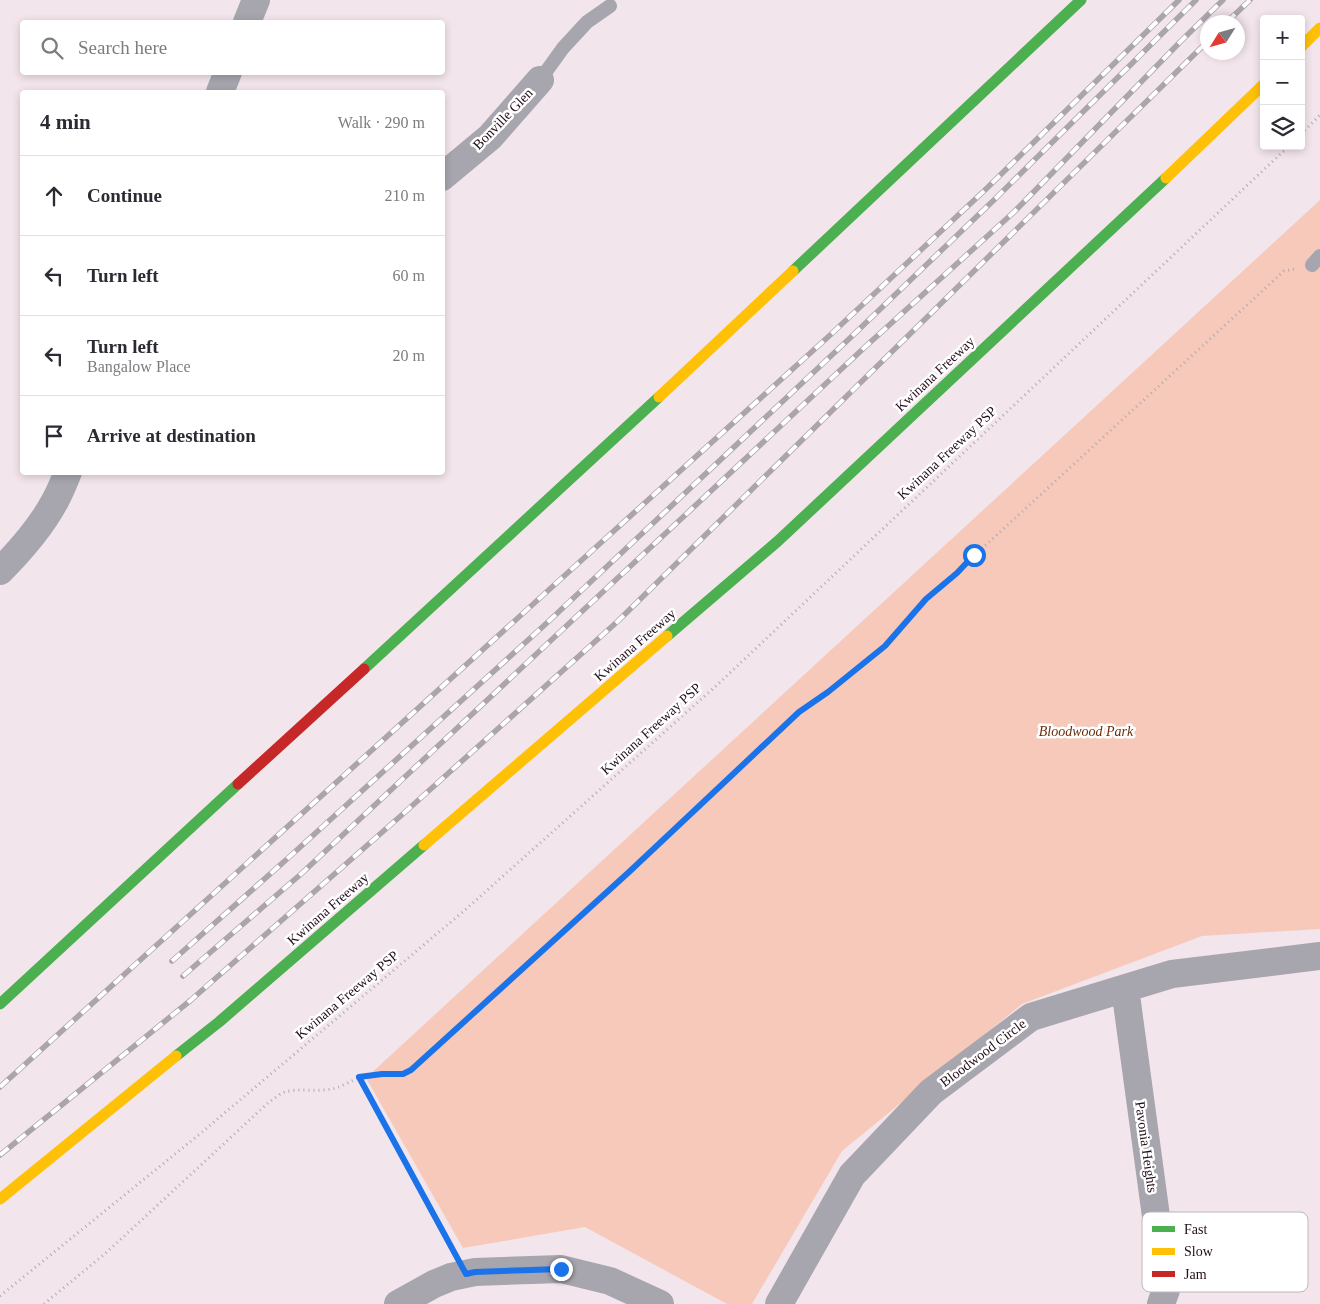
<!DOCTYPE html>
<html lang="en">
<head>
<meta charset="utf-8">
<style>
  body { margin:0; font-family:"Times New Roman",serif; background:#f7f7f7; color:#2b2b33 }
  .controls { position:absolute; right:15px; top:15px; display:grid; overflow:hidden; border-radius:5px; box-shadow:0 2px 8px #0003 }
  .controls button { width:45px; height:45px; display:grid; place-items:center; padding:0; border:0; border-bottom:1px solid #e1e1e2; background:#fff; color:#2b2b33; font:25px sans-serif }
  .compass { position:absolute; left:1200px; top:15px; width:45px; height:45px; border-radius:50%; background:#fff; box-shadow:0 2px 8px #0003; rotate:233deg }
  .stop { position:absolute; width:15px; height:15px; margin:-11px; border:4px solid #1a73e8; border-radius:50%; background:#fff }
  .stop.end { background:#1a73e8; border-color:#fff; box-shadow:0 1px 5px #0008 }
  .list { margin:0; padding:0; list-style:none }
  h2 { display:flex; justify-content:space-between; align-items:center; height:65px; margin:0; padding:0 20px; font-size:21px }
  h2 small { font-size:16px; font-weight:400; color:#7c7c81 }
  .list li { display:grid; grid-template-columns:32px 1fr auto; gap:15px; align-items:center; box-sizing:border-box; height:80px; padding:0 20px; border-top:1px solid #e1e1e2 }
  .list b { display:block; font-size:19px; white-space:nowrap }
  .list p { margin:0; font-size:16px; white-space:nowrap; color:#7c7c81 }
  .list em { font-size:16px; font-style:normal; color:#7c7c81 }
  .icon { flex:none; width:28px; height:28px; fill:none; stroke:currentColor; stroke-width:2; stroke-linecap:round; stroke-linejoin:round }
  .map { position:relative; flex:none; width:1320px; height:1304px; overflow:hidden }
  .search { position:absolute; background:#fff; box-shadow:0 2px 8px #0003; left:20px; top:20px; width:425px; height:55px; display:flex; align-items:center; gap:12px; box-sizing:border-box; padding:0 18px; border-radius:5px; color:#7c7c81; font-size:19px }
  .panel { position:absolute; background:#fff; box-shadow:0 2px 8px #0003; left:20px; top:90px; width:425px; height:385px; border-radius:5px }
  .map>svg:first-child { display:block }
  .green { fill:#f6c9ba }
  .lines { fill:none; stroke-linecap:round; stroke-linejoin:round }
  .path { stroke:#b2aab1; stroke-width:3; stroke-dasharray:1 4; stroke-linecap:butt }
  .lane { stroke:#a7a5ae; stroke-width:14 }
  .street { stroke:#a7a5ae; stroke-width:28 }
  .fast { stroke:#4caf50; stroke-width:11 }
  .slow { stroke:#ffc107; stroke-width:11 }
  .jam { stroke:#c62828; stroke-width:11 }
  .rail-casing { stroke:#aca4ac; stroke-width:5.5 }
  .rail { stroke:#fff; stroke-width:4; stroke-dasharray:11; stroke-linecap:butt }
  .route { stroke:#1a73e8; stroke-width:6 }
  .labels { text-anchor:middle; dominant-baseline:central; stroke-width:5; stroke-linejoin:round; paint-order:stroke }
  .street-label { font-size:14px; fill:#230d1a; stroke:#fff }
  .park-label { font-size:14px; font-style:italic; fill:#6b2d09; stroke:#fff }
  .key { fill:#fff; stroke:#bdb6ba; stroke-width:1 }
  .key-label { font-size:14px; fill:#230d1a }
</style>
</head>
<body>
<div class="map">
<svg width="1320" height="1304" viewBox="0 0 1320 1304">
  <rect width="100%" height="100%" fill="#f3e5ec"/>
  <path class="green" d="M1320,200V929L1202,936L1022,1004L842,1151L752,1304H727L585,1227L463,1248L366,1078Z"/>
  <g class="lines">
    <path class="path" d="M1301,134L1320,115
      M359,1077L452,1249
      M0,1296L201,1133L465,910L716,686L1289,146
      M44,1304L107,1252L269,1102C274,1099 279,1094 285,1092C298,1088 317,1092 332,1089C345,1086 356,1077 369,1075C383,1072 398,1077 411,1071L629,872L799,712L828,691L885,646L926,599L957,573L975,555L1284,271L1294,269"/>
    <path class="lane" d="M540,80L563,48L587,22L610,6
      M1312,265L1320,256"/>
    <path class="street" d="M247,22L256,0
      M220,92L228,72
      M442,177L490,137L540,80
      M0,571C21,550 41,527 55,501C60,492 64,482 68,472
      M1125,988L1166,1290L1161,1304
      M398,1304L434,1284L451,1277L475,1272L561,1269L610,1281L660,1304
      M779,1304L852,1175L931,1092L1031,1017L1172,974L1320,956"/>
    <path class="fast" d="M793,271L1081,0
      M667,636L778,541L1166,178
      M364,669L659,397
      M0,1004L238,784
      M176,1056L219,1022L424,845"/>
    <path class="slow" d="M1301,47L1320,28
      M1166,178L1264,84
      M659,397L793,271
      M424,845L667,636
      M0,1199L176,1056"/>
    <path class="jam" d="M238,784L364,669"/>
    <g class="rail-casing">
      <path id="rail" d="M1227,22L1250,0
        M172,961L287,859L549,621L850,338L996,198L1196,0
        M183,976L301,874L865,347L1014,212L1183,39L1223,0
        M0,1087L828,337L985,190L1179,0
        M0,1155L191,1000L404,813L618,621L1208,41"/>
    </g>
    <use href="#rail" class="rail"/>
  </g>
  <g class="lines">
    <path class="route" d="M561,1269L475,1272L466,1274L359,1077L382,1074H403L411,1070L629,872L799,712L828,692L885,646L926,599L957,573L974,555"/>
  </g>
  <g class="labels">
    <g class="street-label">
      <text transform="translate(503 119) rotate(-46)">Bonville Glen</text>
      <text transform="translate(935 374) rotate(-43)">Kwinana Freeway</text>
      <text transform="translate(947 453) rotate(-43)">Kwinana Freeway PSP</text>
      <text transform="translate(635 645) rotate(-41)">Kwinana Freeway</text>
      <text transform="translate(651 729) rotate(-42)">Kwinana Freeway PSP</text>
      <text transform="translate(328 909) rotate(-41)">Kwinana Freeway</text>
      <text transform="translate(347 995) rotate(-40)">Kwinana Freeway PSP</text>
      <text transform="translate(983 1053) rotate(-37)">Bloodwood Circle</text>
      <text transform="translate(1146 1147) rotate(82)">Pavonia Heights</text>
    </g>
    <g class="park-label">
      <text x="1086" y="731">Bloodwood Park</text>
    </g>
  </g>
  <rect x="1142" y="1212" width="166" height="80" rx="8" class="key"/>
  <rect x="1152" y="1226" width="23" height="6" fill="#4caf50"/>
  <rect x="1152" y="1248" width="23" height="7" fill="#ffc107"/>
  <rect x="1152" y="1271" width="23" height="6" fill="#c62828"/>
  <g class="key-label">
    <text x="1184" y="1234">Fast</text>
    <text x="1184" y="1256">Slow</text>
    <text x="1184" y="1279">Jam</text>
  </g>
</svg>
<div class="controls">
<button>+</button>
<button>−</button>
<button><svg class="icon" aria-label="layers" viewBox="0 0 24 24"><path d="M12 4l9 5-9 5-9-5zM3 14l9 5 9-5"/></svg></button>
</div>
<svg class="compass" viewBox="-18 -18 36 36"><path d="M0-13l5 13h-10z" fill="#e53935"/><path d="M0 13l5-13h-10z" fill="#7c7c81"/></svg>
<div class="stop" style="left:974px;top:555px"></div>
<div class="stop end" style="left:561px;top:1269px"></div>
<div class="search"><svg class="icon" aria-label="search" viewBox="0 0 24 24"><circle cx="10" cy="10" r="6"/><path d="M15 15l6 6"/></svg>Search here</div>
<section class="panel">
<h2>4 min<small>Walk · 290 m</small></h2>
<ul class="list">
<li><svg class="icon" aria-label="ahead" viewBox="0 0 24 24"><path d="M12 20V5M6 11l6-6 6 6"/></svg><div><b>Continue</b></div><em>210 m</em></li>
<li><svg class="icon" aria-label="left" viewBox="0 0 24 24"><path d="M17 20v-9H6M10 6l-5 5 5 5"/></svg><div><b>Turn left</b></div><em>60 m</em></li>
<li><svg class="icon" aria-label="left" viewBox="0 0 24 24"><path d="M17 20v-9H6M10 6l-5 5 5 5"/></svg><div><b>Turn left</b><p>Bangalow Place</p></div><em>20 m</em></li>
<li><svg class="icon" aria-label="arrive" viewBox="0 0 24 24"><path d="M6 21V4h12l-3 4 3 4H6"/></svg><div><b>Arrive at destination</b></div></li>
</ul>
</section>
</div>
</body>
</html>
